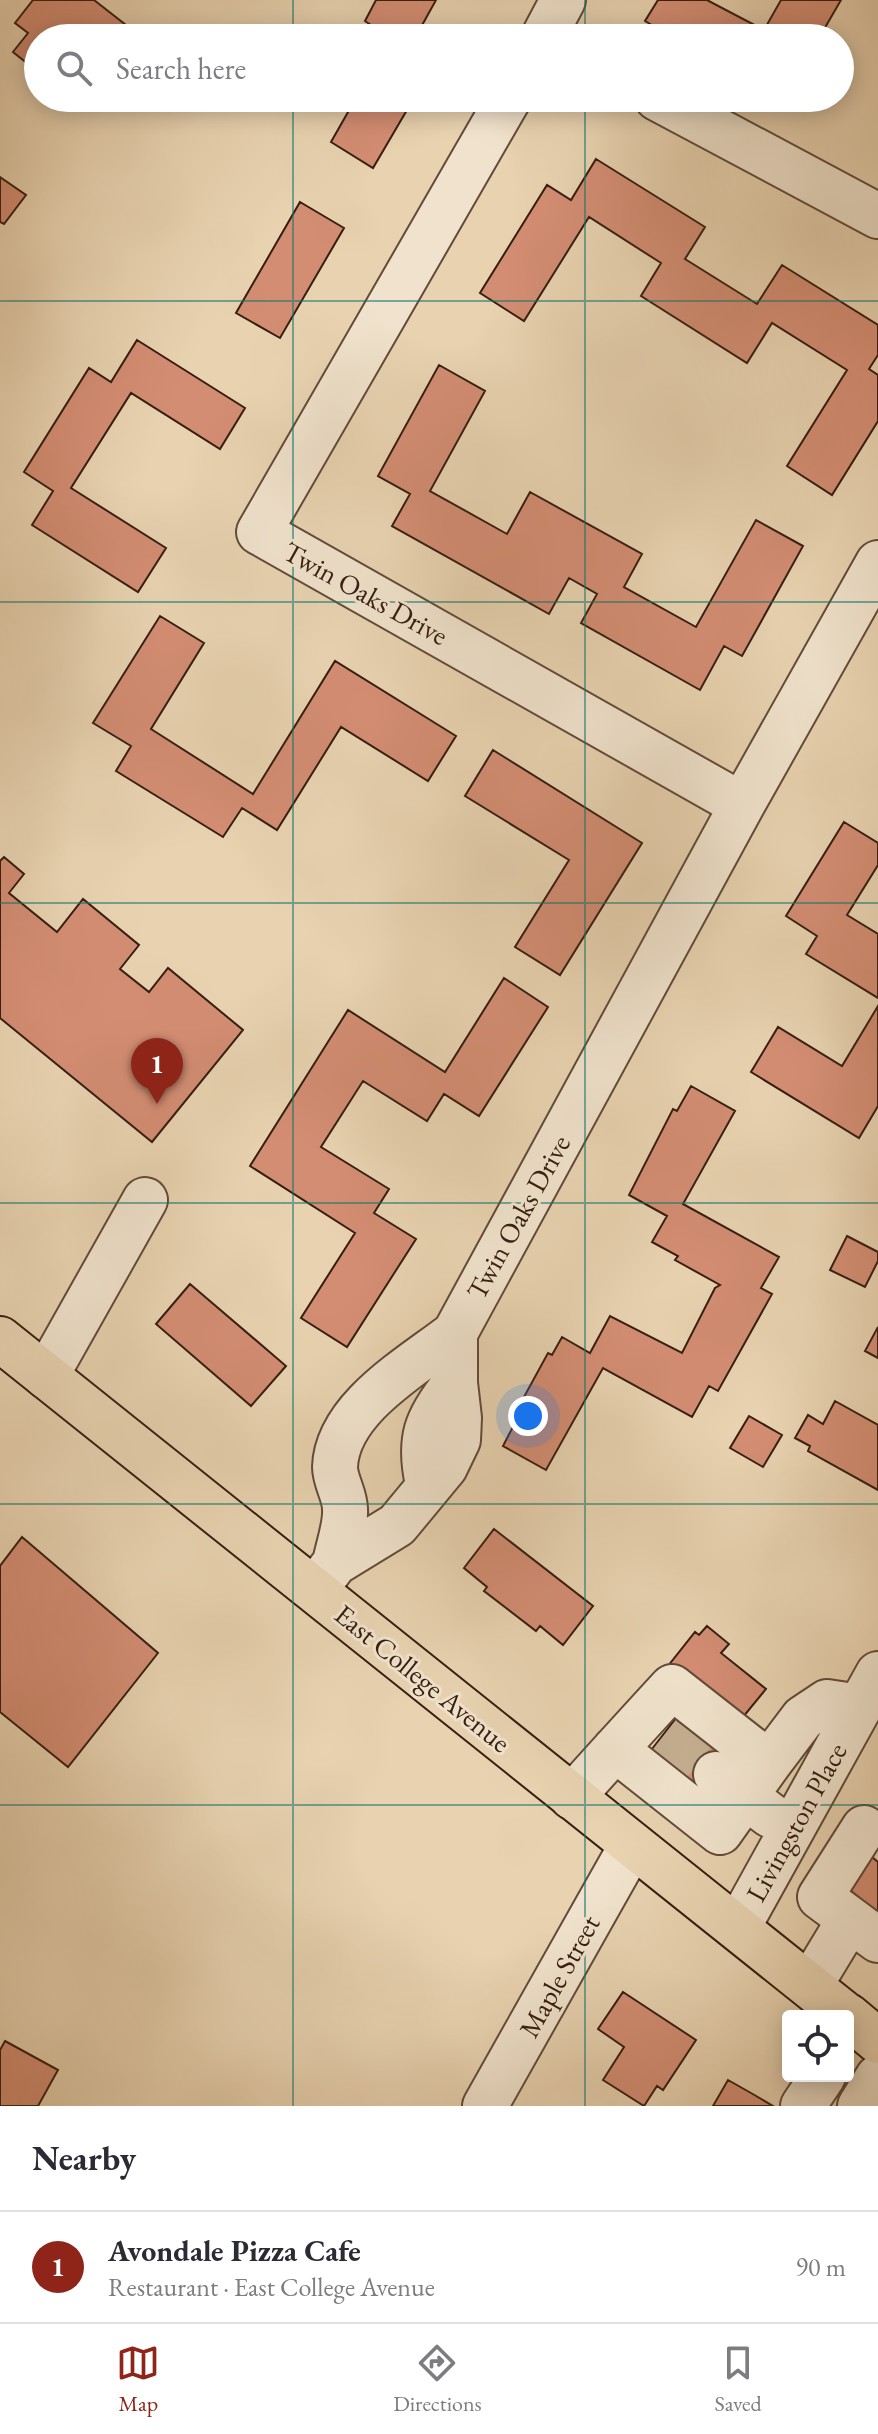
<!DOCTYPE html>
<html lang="en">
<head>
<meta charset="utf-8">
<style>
  body { margin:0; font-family:"EB Garamond",serif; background:#f2f2f3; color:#2b2b33 }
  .controls { position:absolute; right:24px; bottom:24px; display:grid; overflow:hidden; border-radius:8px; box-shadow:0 4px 20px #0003 }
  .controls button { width:72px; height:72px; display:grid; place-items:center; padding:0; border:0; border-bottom:2px solid #e1e1e2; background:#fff; color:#2b2b33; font:40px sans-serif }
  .you { position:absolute; left:528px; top:1416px; width:28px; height:28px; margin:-20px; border:6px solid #fff; border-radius:50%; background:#1a73e8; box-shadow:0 0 0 12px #1a73e833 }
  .badge { display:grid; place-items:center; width:52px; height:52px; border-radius:50%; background:#8f2418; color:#fff; font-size:26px; font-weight:700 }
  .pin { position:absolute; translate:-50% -66px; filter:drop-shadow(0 2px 4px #0008) }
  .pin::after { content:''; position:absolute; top:42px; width:28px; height:24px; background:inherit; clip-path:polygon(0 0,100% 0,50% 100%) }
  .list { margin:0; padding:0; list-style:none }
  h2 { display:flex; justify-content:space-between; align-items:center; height:104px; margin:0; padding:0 32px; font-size:34px }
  h2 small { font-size:26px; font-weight:400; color:#7c7c81 }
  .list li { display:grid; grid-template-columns:52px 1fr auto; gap:24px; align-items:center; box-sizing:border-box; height:112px; padding:0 32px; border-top:2px solid #e1e1e2 }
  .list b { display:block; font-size:30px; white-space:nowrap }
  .list p { margin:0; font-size:26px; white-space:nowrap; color:#7c7c81 }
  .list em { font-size:26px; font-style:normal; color:#7c7c81 }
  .icon { flex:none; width:44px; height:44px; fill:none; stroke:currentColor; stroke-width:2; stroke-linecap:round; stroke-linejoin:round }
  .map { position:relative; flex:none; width:878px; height:2106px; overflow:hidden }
  .search { position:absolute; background:#fff; box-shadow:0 4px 20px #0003; left:24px; right:24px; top:24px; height:88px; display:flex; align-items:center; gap:20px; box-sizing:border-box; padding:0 28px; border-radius:44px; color:#7c7c81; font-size:30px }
  .sheet { height:216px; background:#fff }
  nav { display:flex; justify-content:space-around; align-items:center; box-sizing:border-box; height:112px; border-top:2px solid #e1e1e2; background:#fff; font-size:22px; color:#7c7c81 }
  nav a { display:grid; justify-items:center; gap:4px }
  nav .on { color:#8f2418 }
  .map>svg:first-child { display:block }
  .building { fill:#d38d73; stroke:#361e11; stroke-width:2 }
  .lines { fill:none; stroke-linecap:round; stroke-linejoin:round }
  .minor-tunnel { stroke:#c4ae90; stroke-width:44; stroke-dasharray:44 22; stroke-linecap:butt }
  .minor-casing { stroke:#624b39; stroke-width:48 }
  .major-casing { stroke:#361e11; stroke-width:48 }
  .minor { stroke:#f0e2cc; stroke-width:44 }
  .major { stroke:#e8d2b0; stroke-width:44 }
  .grid { fill:none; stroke:#0f766e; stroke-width:2; stroke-opacity:0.55 }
  .labels { text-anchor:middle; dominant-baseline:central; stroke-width:6; stroke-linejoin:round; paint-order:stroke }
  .street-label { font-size:28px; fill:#361e11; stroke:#f0e2cc }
</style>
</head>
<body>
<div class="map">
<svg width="878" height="2106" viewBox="0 0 878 2106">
  <rect width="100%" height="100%" fill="#e8d2b0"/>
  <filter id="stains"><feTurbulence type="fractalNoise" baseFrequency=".0025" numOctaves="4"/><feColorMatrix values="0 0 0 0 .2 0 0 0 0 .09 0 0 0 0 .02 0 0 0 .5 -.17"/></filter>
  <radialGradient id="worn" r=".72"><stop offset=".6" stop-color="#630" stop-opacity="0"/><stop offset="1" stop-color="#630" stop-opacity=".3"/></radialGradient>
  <path class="building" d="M33,0H94L140,36L139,38H38V72L13,52L28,33L15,23Z
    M376,0H436L415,38H390L365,21Z
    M658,0H707L764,30L781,0H841L819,38H674L645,21Z
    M356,98H414L373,168L331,142Z
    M596,159L705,227L685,259L757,304L782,265L878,325V355L869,369L878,375V421L832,495L787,466L847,370L772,323L747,363L641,296L661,263L589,217L524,321L480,293L547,185L571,200Z
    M0,177L26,195L4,224L0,222Z
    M300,202L344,228L280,338L236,313Z
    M137,340L245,408L220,449L131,393L71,488L166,548L138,592L32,525L53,491L24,472L89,368L111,382Z
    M439,365L485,391L430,491L507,534L530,492L642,554L624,587L696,627L756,520L803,546L742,656L724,646L700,690L581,623L597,594L569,578L549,614L392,526L410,494L378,476Z
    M160,616L204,643L151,729L253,794L335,661L456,736L428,781L341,727L277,830L242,808L223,837L116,771L131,746L93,723Z
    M493,750L642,843L560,975L515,947L569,860L465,796Z
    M844,822L878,843V865L847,915L878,934V998L806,954L817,936L786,916Z
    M4,857L24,874L9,893L57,932L83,899L139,945L120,969L149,992L168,968L243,1030L152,1142L0,1018V861Z
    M504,978L548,1007L479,1116L444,1094L427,1121L363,1081L321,1147L389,1189L374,1213L416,1239L347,1347L301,1318L355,1233L250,1166L348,1010L445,1072Z
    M878,1006V1106L859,1138L751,1072L778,1027L842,1066Z
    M691,1086L735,1111L683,1204L779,1257L761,1288L772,1294L718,1391L709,1386L692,1417L603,1368L546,1470L503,1446L517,1419L513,1417L548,1353L552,1355L562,1337L590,1353L610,1316L682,1353L715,1288L720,1285L675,1260L678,1256L652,1242L667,1216L629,1195L673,1109L677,1111Z
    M847,1236L878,1252V1261L865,1287L830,1270Z
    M190,1284L286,1366L251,1406L156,1324Z
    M878,1327V1358L865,1351Z
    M835,1401L878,1425V1490L808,1451L810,1446L795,1438L808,1415L823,1424Z
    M749,1416L782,1435L763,1467L730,1448Z
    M494,1529L593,1606L563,1645L540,1626L536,1631L484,1591L487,1587L464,1568Z
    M22,1537L158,1653L68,1767L0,1712V1566Z
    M707,1626L729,1644L721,1653L766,1689L734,1728L664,1671L695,1632L699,1635Z
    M687,1704L739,1745L693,1803L642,1762Z
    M865,1851L878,1862V1913L840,1882Z
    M623,1992L696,2040L663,2090L657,2086L644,2106L603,2080L624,2047L598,2029Z
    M5,2041L58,2070L38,2106H0V2050Z
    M728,2080L751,2093L773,2106H713Z"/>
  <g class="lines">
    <path class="minor-tunnel" d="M665,1734L716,1774"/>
    <g class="minor-casing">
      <path id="minor" d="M543,38L563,0
        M509,98L259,532L742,805
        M657,98L878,216
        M46,1376L145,1200
        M428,1484C418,1439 426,1419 455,1383
        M335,1563C338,1547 346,1526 345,1509C345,1495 335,1481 335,1467C337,1408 413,1366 455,1333L742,805L878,563
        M325,1576L335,1563L397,1525L445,1467L458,1440L459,1418L455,1383V1333
        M769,1763L803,1718L827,1702L860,1707
        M716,1774L770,1815
        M572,1797C605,1760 638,1724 672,1687L769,1763L720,1832L615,1749
        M864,1828L820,1897L878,1940
        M738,1927L878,1674
        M810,1985L850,1919
        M485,2106L632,1845
        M803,2106L823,2076
        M860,2106L878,2077"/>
    </g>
    <g class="major-casing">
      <path id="major" d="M0,1339L847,2016
        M848,2016L878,2041"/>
    </g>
    <use href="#minor" class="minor"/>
    <use href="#major" class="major"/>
  </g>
  <path class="grid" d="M293,0V38M585,0V38M293,98V2106M585,98V2106M0,301H878M0,602H878M0,903H878M0,1203H878M0,1504H878M0,1805H878"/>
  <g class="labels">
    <g class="street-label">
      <text transform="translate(366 593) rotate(29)">Twin Oaks Drive</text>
      <text transform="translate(518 1217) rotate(-61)">Twin Oaks Drive</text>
      <text transform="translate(423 1678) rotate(39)">East College Avenue</text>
      <text transform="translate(796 1822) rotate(-61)">Livingston Place</text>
      <text transform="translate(559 1976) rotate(-61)">Maple Street</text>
    </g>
  </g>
  <rect width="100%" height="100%" filter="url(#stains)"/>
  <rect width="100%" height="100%" fill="url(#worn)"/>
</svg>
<div class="controls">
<button><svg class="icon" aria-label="locate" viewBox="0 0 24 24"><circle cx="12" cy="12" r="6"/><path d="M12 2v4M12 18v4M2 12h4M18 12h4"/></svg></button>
</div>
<div class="you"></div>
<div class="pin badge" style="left:157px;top:1104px">1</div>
<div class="search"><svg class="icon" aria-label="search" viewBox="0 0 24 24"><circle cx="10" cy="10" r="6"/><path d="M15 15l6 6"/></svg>Search here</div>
</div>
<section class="sheet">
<h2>Nearby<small></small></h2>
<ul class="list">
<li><span class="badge">1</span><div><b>Avondale Pizza Cafe</b><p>Restaurant · East College Avenue</p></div><em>90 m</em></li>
</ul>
</section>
<nav>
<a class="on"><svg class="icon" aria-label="map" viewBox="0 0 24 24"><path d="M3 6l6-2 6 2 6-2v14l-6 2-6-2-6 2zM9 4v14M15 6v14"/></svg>Map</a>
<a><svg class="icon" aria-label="directions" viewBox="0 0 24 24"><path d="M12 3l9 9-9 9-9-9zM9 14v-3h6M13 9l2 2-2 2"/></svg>Directions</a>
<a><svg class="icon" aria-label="saved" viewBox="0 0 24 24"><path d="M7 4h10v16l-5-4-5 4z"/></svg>Saved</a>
</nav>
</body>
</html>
